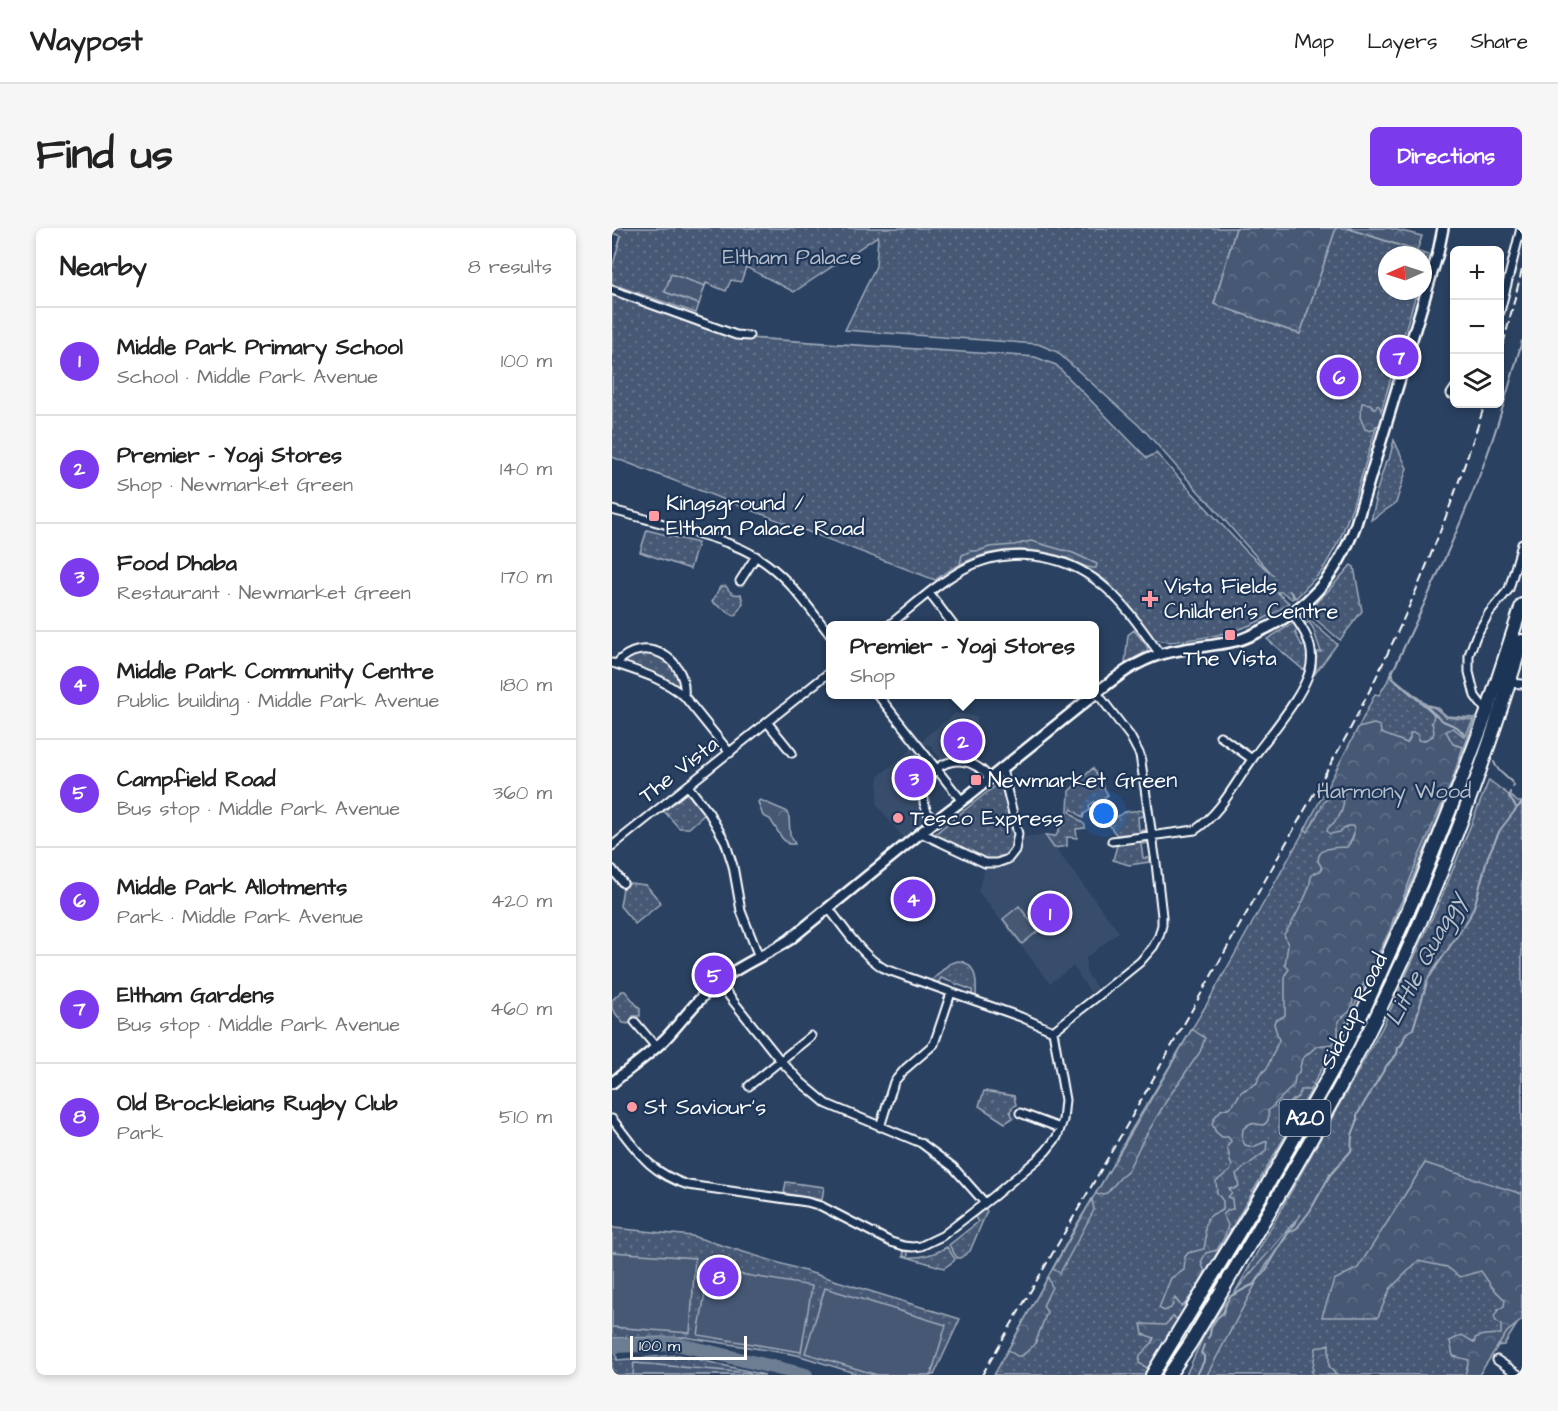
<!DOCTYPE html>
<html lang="en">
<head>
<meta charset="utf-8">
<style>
  body { margin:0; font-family:"Architects Daughter",sans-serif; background:#f6f6f6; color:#222 }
  .controls { position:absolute; right:18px; top:18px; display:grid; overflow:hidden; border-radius:9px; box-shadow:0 3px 9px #0003 }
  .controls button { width:54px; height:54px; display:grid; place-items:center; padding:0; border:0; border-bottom:2px solid #e0e0e0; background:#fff; color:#222; font:30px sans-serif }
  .compass { position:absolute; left:766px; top:18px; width:54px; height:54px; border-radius:50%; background:#fff; box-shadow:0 3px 9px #0003; rotate:267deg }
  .scale { position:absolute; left:18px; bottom:15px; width:117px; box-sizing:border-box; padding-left:6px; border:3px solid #fff; border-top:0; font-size:16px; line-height:21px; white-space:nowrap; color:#fff; -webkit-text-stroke:4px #1d3557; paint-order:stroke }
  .you { position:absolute; left:492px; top:586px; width:21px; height:21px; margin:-15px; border:4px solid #fff; border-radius:50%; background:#1a73e8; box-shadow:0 0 0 9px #1a73e833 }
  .badge { display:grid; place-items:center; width:39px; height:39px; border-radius:50%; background:#7c3aed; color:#fff; font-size:20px; font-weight:700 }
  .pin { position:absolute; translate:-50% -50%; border:3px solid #fff; box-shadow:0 2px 6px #0006 }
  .popup { position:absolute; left:214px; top:393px; width:273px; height:78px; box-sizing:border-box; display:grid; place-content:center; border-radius:9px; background:#fff; filter:drop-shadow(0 2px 4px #0005); font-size:20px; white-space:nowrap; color:#767676 }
  .popup b { font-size:22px; color:#222 }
  .popup::after { content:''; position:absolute; left:50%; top:100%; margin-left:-12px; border:12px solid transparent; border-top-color:#fff }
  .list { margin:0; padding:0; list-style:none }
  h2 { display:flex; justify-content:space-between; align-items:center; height:78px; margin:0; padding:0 24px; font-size:26px }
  h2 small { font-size:20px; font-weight:400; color:#767676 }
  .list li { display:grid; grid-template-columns:39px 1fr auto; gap:18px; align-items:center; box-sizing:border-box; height:108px; padding:0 24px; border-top:2px solid #e0e0e0 }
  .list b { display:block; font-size:22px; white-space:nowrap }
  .list p { margin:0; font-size:20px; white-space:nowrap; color:#767676 }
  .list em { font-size:20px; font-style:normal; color:#767676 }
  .icon { flex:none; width:33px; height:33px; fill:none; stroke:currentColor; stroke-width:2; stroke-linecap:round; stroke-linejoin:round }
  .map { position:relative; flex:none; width:910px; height:1147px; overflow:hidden; border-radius:9px }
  header { display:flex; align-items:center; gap:36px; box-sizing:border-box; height:84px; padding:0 30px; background:#fff; border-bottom:2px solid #e0e0e0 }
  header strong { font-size:28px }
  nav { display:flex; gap:33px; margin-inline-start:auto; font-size:21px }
  .intro { display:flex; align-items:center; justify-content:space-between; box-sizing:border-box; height:144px; padding:0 36px }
  h1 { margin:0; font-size:42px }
  .button { padding:15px 27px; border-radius:9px; background:#7c3aed; color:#fff; font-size:21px; font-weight:700 }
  main { display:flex; gap:36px; padding:0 36px }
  aside { flex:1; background:#fff; border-radius:9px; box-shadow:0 3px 9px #0003 }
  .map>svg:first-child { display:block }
  .built { fill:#394e6c }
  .green { fill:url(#green-dots); stroke:#a2acba; stroke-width:1.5 }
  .forest { fill:url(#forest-crowns); stroke:#a2acba; stroke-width:1.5 }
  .pitch { fill:#465975; stroke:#a2acba; stroke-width:1.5 }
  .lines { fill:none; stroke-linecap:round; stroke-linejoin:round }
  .stream { stroke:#a7b1be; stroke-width:2 }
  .river { stroke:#6d7d92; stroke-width:14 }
  .minor-casing { stroke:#fff; stroke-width:11 }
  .tertiary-casing { stroke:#fff; stroke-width:14 }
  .trunk-casing { stroke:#fff; stroke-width:16 }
  .minor { stroke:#1d3557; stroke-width:7 }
  .tertiary { stroke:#1d3557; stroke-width:9 }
  .trunk { stroke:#1d3557; stroke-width:12 }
  .rail { stroke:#fff; stroke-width:2; stroke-dasharray:9 4.5; stroke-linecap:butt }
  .poi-dot { fill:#ff9aa2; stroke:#1d3557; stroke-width:2 }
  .labels { text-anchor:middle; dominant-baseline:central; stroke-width:4.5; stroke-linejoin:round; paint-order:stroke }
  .shield { fill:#1d3557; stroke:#bbc2cd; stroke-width:1.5 }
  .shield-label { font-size:21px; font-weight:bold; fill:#fff }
  .park-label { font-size:22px; fill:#b5bdc8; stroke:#1d3557 }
  .poi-label { font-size:22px; fill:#fff; stroke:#1d3557; text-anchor:start }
  .street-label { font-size:22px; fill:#fff; stroke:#1d3557 }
  .water-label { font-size:24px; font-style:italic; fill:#b6bec8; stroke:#1d3557 }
</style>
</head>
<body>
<header>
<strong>Waypost</strong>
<nav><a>Map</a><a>Layers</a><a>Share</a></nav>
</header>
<div class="intro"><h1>Find us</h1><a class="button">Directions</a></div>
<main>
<aside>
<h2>Nearby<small>8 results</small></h2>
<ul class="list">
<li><span class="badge">1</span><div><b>Middle Park Primary School</b><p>School · Middle Park Avenue</p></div><em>100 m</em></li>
<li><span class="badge">2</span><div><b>Premier - Yogi Stores</b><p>Shop · Newmarket Green</p></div><em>140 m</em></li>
<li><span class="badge">3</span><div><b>Food Dhaba</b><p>Restaurant · Newmarket Green</p></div><em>170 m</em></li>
<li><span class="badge">4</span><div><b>Middle Park Community Centre</b><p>Public building · Middle Park Avenue</p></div><em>180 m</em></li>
<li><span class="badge">5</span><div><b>Campfield Road</b><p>Bus stop · Middle Park Avenue</p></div><em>360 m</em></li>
<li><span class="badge">6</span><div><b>Middle Park Allotments</b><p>Park · Middle Park Avenue</p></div><em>420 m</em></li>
<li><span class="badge">7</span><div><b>Eltham Gardens</b><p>Bus stop · Middle Park Avenue</p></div><em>460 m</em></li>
<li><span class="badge">8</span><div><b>Old Brockleians Rugby Club</b><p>Park</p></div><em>510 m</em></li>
</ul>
</aside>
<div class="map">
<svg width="910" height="1147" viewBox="0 0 910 1147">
  <defs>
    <pattern id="green-dots" width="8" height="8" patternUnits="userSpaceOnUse" patternTransform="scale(1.5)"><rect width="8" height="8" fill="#465975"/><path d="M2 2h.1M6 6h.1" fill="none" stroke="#62728a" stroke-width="1.8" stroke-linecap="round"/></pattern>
    <pattern id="forest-crowns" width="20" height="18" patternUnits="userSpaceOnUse" patternTransform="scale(1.5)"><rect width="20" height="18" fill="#465975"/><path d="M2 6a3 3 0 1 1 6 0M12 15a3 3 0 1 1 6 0" fill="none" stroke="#62728a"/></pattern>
  </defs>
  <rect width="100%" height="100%" fill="#2a4161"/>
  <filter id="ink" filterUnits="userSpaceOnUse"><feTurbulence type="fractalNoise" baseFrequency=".0167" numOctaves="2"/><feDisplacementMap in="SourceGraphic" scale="12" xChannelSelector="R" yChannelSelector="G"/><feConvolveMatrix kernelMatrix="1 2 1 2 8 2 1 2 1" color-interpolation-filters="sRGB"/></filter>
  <g filter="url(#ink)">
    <path class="built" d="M344,485L365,489V497L368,502L363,534L351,530L330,532L318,517L312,516L310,514L317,506Z
      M302,519L304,521V528L316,545L312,552L308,567L311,582L314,588L313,591L298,603L297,610L293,612L265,577L267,548Z
      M433,607L507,704L474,730V744L485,760L479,765L461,738L438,755L366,663L373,640L381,642L387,641L397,637L402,633L408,623L410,609Z"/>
    <path class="green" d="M0,0H624L602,76L688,106L724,0H735L816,27L811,42V27H775V63H805L741,277L728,311L710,343L684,370L677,362L682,370L680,371L670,364H665L677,375C645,399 614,407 575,412C563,413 555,416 543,411C537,408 533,400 528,394C517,380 506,364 493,352C488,348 482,345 477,342C429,311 367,318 323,352L0,229V67L41,79L122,109L412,128L423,129L444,137L535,230L544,225L634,323L662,348L633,316L597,274L592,270L533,203L445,124L426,116L233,102L264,38L266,8L182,64L134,39L129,54L119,52L114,63L94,55L93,58L59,47L53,64L87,76L84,85L0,56V40L9,8L0,5Z
      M782,212L795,240L784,275L759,292L764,273L762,272L774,233L777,232Z
      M35,302L86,315L78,341L28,324Z
      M739,337L742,339L750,383L728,412L695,384L717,362Z
      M114,358C117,364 122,368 129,366L131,375L123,388L100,374L108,359Z
      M693,388L725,416L702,447L704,440V424H709L701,400L697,394L694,396L690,390Z
      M683,394L688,401L683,404L690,418L695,417C697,425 698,436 694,444L655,411Z
      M522,402L535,418L536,423L513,435L516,407Z
      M35,426C57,429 65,440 69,461L48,448L11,435L22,428Z
      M780,442L782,450L815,477L824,479L835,488L863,490L826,591L790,676L762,739L725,812L675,905L534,1147H382L465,996L498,942L515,909L593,779L647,683L714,564L763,466L767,467L775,454Z
      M481,540L496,567L484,575L482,574L477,578L478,582L472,586L471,590L460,581L458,584L473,597V600L464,601L465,610L455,609V618L442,620L433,607L444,608L456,583L457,563Z
      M877,552L906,574H910V1088L892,1117L874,1119L859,1147H577L770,800L831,666Z
      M388,554H391L403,609L401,619L393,628L385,632H375L325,608L324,605Z
      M75,565L93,586L77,600H67L52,583Z
      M531,582L532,588L526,589L527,602H533V604L505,607L502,604L496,595L512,584Z
      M535,610L536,615L529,616L531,630H537V634L517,637L501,632L506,614Z
      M17,655L34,657L49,675L23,696L8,678L11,660L15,658Z
      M346,733C364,734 365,753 364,768L360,767V762L329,750L326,755L320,752L337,736Z
      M10,763H13L28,781V788H21L17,796L11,795L0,781V772Z
      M372,863L402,868L404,877L401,879L398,883L401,890L393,895L367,878Z
      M174,954L212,959L210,972L172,965Z
      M373,980L375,983L358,1023L348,1030H345L337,1017L366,994L363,989Z
      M0,998L2,1000L80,1008L348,1091L322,1147H249L185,1127L72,1109L0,1110Z
      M335,1019L343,1031L342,1033L332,1040L291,1028L292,1023H296V1029C310,1030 323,1026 335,1019Z
      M0,1124H4L5,1132L67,1127L153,1147H0Z"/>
    <path class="forest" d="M624,0H724L688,106L602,76Z
      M735,0H777L810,8L805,23Z
      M750,175L758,176L762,180H764L765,177L767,178L772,188H773L772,196L764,198L763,201L758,203L753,201L748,189Z
      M419,313L461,325L485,336L484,340C473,341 464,333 454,330C419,318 382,319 348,336L350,327L359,323H367L377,319L402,317Z
      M815,477L823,480L834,489L861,492L853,509L841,500L834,503L841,516L851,519L839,556L807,628L791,670L781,692L778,702L764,730L759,737L757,748L741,771L740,780L737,784L726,793V807L721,816L705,818L690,831L687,844L683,849L682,857L656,883C657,890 657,894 651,897L639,895L631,901L630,911L633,917L641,919L655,913L654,923L624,946L627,958L622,961L617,960L620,965L616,969L620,971L621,981L616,982L611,987L616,997L613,1008L605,1022L594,1025L589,1034L593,1044L584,1061L572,1077L569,1078L563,1070L559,1080L552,1083L547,1080L559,1050L572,1042L573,1029L576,1025L592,1021L594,1010L593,1001L595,991L601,986L611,982V973L605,965L604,953L618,943L620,938C616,931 618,926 615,919L619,913L616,909H610L604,904L600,896L603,889L609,882L616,880L621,877L629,864L645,855L647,848L655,840L667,812L662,796L663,792L669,790L673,787V747L677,741L673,737L676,717L672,706C678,700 694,669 697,659C699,655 697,650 701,646C704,644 707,644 710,642L709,638L706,633C706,618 723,620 735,619C740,612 744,606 741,598H736L728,604L718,606L715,603L716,600C731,588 732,580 732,562L729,558L712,574L696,604L693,601L746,500L762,496L768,498L769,505L795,515L798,510V505H803L806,507V512L811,513L821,508L822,503L820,495L822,487Z
      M148,572L174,583L177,589L178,606L183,616H176L170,610L158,591L151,588L146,574Z
      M580,801L593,810L588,824L556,870L530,914L515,944L508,950L495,965L486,967L484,965Z
      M689,862H699L675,905L670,903L667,899L679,886L678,874L686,869Z
      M813,935L910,966V1092L895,1104L867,1147H853L857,1132L841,1128L838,1113L850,1107L863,1115V1110L872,1107L889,1106V1097L884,1093L882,1089L886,1082L892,1078L893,1072L880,1059L869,1043L848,1049L835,1039L806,1033L778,1061L766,1089H710L722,1052L746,1040Z
      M480,971L482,982L448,1045L441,1041Z
      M689,986L651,1042L595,1147H574L593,1105L610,1079Z
      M436,1049L440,1059L431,1078L435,1084L423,1116L410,1128H405L396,1122Z
      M561,1089L567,1092L537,1141L527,1135L528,1127L540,1115L542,1110L531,1106L529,1096L553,1097Z
      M717,1116V1138L724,1147H703L700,1145L704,1120Z"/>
    <path class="pitch" d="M59,46L93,58L87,76L53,64Z
      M407,678L426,703L410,716L391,691Z
      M0,1024L83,1030L78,1105L0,1099Z
      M97,1041L200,1058L189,1124L86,1107Z
      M213,1060L334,1097L319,1147H265L193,1125Z
      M22,1135L138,1145V1147H21Z"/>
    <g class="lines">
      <path class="stream" d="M853,507L845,499L831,493L779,449V447C811,379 843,311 870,241C886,199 898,156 910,113
        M882,534C887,547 895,547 902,557L901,559
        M905,580L910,575
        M596,1110L598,1107L599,1099L605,1090L611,1085L617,1069L642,1056L654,1042L676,1005L685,1000L698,983L718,947L739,923L740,907L745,894V887L775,837L785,826L786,820L790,816L794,805L801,801L816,751L857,690L863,676L876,628L888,602L905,580L897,569L898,564
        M585,1147L592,1133V1128L589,1125L592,1117"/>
      <path class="river" d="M0,1118L65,1116L194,1147"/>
      <g class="minor-casing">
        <path id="minor" d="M0,62L124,107L137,108
          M888,84L909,0
          M839,166L843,160
          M0,282C24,288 47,295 71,301C101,310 130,317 155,336C181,355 199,383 219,408
          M128,353L144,328
          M317,365L342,398
          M276,398C300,379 323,357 350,342C394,318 450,324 489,356C512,374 530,402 548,426
          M0,435L4,436C31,405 76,429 72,468
          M4,436C31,445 49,450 72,468L118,525
          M897,455L910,456
          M265,466L350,573
          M875,484L863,468L857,444V427L864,408L877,385L897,361L910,316
          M155,494L180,525
          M608,508L640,531
          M76,558L97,585L113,613L121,638L129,683L147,729
          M322,594C288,555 344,506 378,551
          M309,605L373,635H385L396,631L403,622L406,606L390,541
          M500,613L583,602C609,585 623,555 641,530C658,506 696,463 699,436C702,416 691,401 680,385
          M0,618L219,443
          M0,641L11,655
          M217,681C234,702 249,727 273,741L409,789L441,803L486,768L528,734L541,719L547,708L550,697V688L544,635L528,527L518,508L485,465
          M106,754L168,832L190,855L215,876L309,915L341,939L373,975
          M23,794L44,819
          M137,858L199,808
          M408,885L448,900
          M0,891C25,922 36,944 76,957L195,974L209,978L279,1014L292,1018L301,1019L309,1018L330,1008L382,968L426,931L434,923L445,909L451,892L453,872L441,803
          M268,899L282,854L293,841L322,816L339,765
          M885,1132L907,1147"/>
      </g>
      <g class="tertiary-casing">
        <path id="tertiary" d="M483,466C503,450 524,433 550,426C573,419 599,419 623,413C630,412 637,408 644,405C695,383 725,348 744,296L826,25L831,0
          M0,855C18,840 37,827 53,811C71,792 86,770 106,754C128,737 154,727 177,712L322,594L356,568L483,466"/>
      </g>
      <g class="trunk-casing">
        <path id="trunk" d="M540,1147L656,956L731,823L753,779L809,654L841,574L875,484L910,377
          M557,1147L578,1116C642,1008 709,901 764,789C823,670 872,540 910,413"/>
      </g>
      <use href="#minor" class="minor"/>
      <use href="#tertiary" class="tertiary"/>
      <use href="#trunk" class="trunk"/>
      <path class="rail" d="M888,129L910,42
        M370,1147L519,890L735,507C766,447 796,385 821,321C841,273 857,224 873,176"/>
    </g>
  </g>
  <g class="poi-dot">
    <rect x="36" y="282" width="12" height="12" rx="3"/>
    <path d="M535 362h6v6h6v6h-6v6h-6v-6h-6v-6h6z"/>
    <rect x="612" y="401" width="12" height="12" rx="3"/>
    <rect x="358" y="546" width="12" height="12" rx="3"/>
    <circle cx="286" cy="590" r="6"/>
    <circle cx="20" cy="879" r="6"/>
  </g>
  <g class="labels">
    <rect class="shield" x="667.5" y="872" width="51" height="36" rx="4.5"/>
    <g class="shield-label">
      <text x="693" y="890">A20</text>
    </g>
    <g class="park-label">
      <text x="180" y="29">Eltham Palace</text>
      <text x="782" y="563">Harmony Wood</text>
    </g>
    <g class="poi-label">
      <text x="54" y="275">Kingsground /<tspan x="54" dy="25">Eltham Palace Road</tspan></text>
      <text x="552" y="358">Vista Fields<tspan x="552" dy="25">Children’s Centre</tspan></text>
      <text x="618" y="430" text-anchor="middle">The Vista</text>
      <text x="376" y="552">Newmarket Green</text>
      <text x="298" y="590">Tesco Express</text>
      <text x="32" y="879">St Saviour's</text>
    </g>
    <g class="street-label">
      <text transform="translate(67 542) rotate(-38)">The Vista</text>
      <text transform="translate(742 783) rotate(-64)">Sidcup Road</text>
    </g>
    <g class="water-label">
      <text transform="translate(813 731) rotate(-63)">Little Quaggy</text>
    </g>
  </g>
</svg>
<div class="controls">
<button>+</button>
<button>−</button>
<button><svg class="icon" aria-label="layers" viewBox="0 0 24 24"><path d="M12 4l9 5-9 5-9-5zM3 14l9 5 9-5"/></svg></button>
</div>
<svg class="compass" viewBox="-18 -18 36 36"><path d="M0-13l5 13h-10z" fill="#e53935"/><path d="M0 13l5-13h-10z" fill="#767676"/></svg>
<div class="scale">100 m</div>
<div class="you"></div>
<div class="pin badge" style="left:438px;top:685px">1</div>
<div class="pin badge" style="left:351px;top:513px">2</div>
<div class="popup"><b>Premier - Yogi Stores</b>Shop</div>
<div class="pin badge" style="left:302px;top:550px">3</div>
<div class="pin badge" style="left:301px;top:671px">4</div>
<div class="pin badge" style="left:102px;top:747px">5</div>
<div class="pin badge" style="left:727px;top:149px">6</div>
<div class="pin badge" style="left:787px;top:129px">7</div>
<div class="pin badge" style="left:107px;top:1049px">8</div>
</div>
</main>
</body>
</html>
